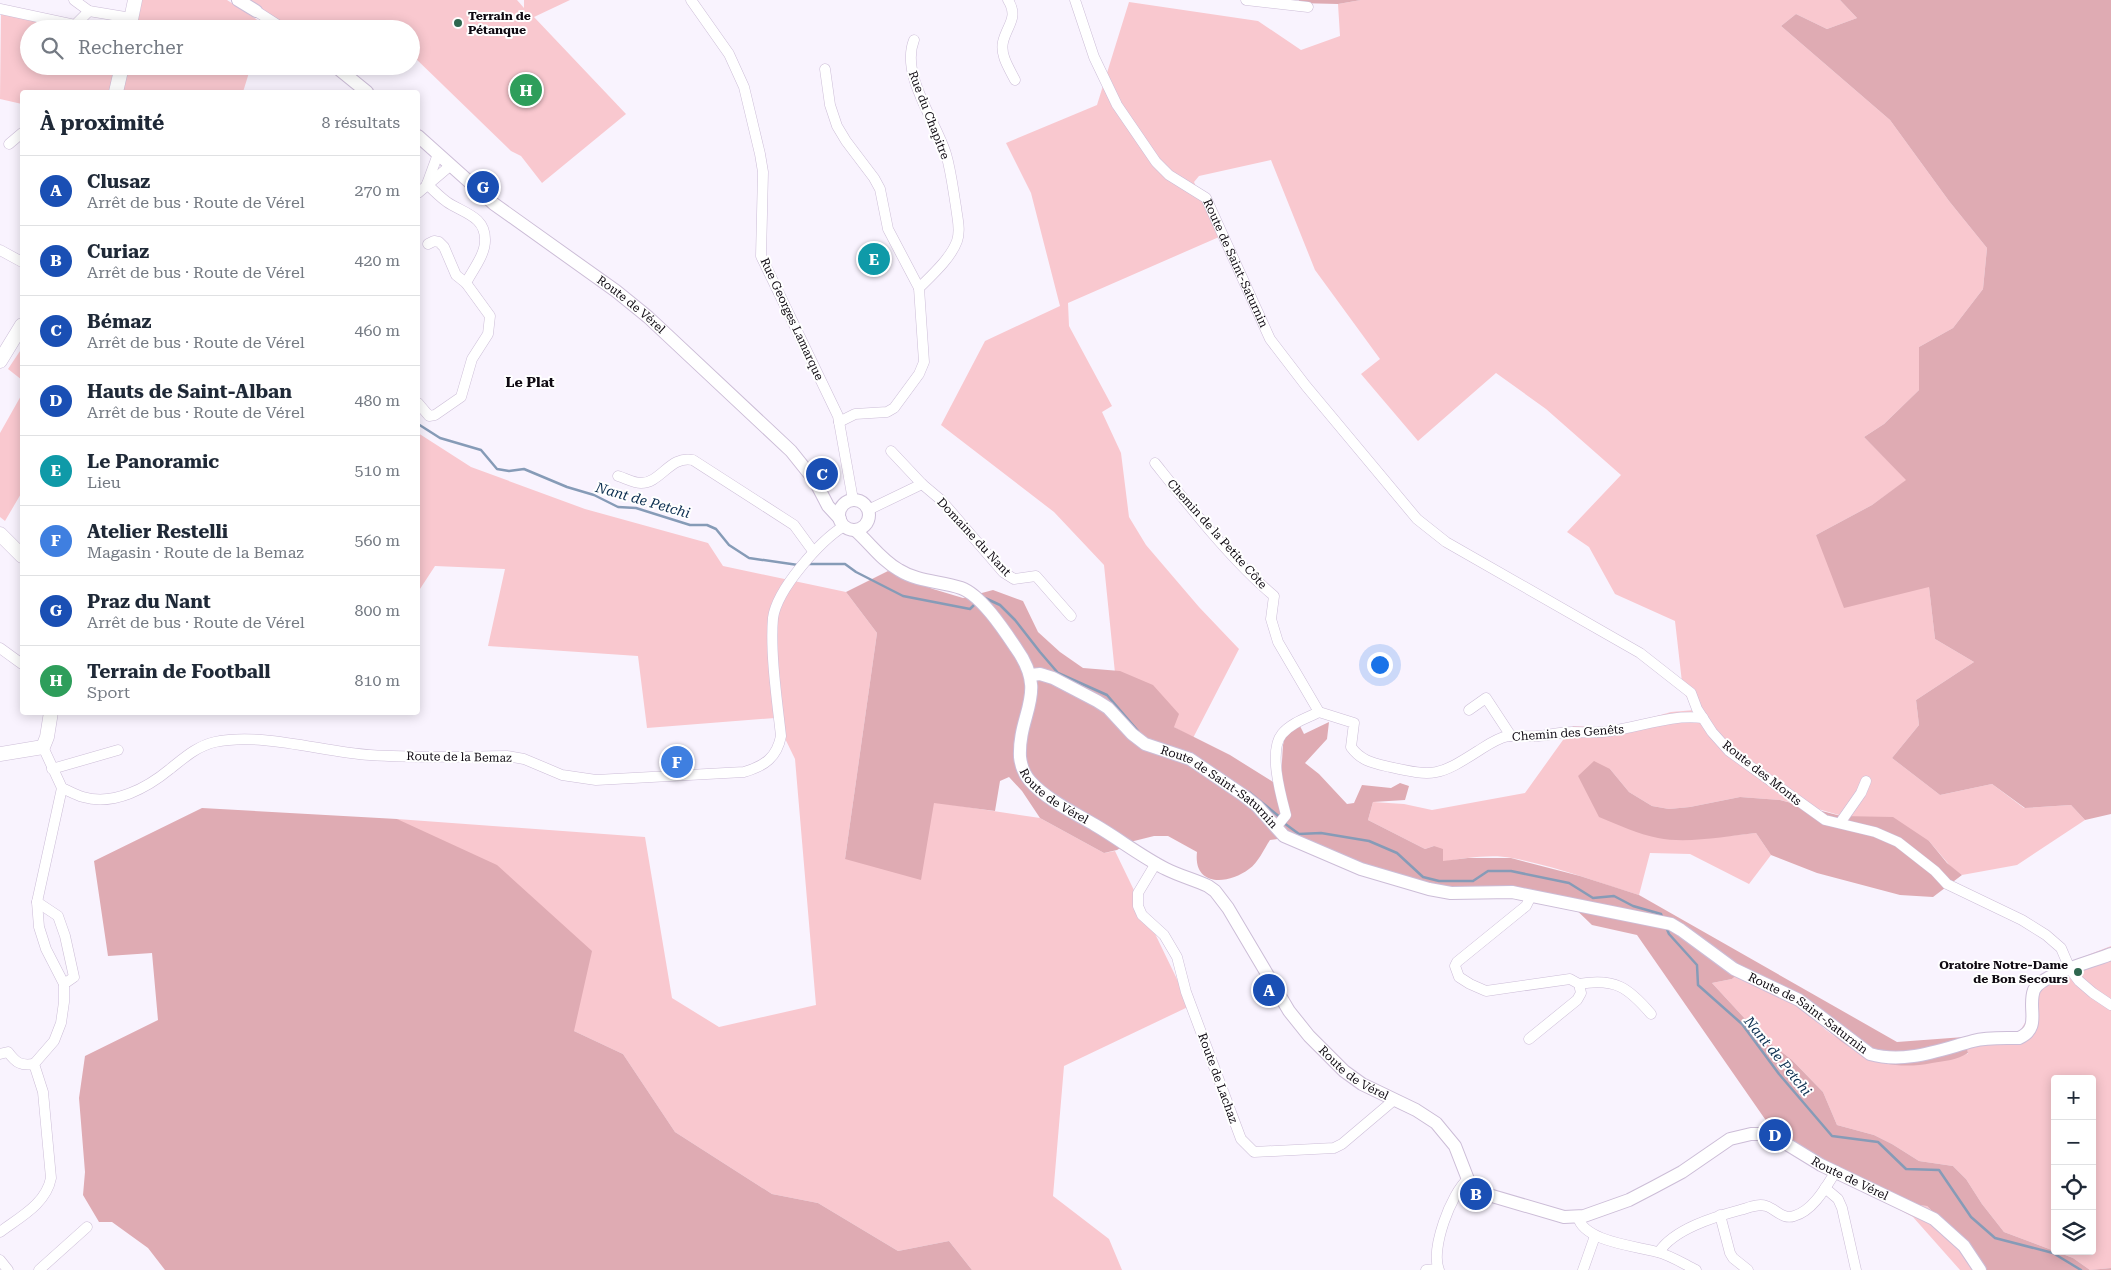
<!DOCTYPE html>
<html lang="fr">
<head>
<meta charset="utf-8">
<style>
  body { margin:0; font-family:"Roboto Serif",serif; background:#f2f2f3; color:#1f2937 }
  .controls { position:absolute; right:15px; bottom:15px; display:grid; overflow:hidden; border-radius:5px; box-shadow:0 2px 12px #0003 }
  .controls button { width:45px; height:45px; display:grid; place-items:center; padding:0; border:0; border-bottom:1px solid #e0e1e3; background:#fff; color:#1f2937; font:25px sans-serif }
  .you { position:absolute; left:1379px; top:664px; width:18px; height:18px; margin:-12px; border:4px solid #fff; border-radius:50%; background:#1a73e8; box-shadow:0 0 0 8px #1a73e833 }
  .badge { display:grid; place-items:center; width:32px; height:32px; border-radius:50%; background:#2f674f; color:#fff; font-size:16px; font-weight:700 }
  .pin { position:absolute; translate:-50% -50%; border:2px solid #fff; box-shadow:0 1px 5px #0006 }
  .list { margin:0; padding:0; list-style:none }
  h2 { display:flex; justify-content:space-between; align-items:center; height:65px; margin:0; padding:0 20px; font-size:21px }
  h2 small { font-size:16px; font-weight:400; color:#747a83 }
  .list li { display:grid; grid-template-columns:32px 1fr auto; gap:15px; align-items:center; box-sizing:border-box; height:70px; padding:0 20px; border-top:1px solid #e0e1e3 }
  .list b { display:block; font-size:19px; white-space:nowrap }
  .list p { margin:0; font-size:16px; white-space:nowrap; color:#747a83 }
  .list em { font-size:16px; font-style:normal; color:#747a83 }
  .icon { flex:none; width:28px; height:28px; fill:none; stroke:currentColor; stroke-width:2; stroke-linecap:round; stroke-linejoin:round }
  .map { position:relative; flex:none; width:2111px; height:1270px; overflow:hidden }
  .search { position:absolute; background:#fff; box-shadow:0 2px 12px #0003; left:20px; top:20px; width:400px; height:55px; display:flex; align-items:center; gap:12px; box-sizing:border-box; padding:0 18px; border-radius:28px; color:#747a83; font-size:19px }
  .panel { position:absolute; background:#fff; box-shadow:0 2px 12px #0003; left:20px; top:90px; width:400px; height:625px; border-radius:5px }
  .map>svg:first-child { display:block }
  .green { fill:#f9c8cf; fill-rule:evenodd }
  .forest { fill:#dfabb3 }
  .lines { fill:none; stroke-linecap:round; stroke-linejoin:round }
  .stream { stroke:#869bb7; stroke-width:2.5 }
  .minor-casing { stroke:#ccbdd7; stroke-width:11 }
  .tertiary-casing { stroke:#ccbdd7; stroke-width:14 }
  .secondary-casing { stroke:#ccbdd7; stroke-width:15 }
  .minor { stroke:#fff; stroke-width:10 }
  .tertiary { stroke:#fff; stroke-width:12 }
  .secondary { stroke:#fff; stroke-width:14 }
  .poi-dot { fill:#2f674f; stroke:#fff; stroke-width:2 }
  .labels { text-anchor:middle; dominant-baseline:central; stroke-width:4; stroke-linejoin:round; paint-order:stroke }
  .poi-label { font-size:12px; font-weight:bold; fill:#0f0a12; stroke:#fff; text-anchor:start }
  .street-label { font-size:12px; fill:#0f0a12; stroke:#fff }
  .neighbourhood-label { font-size:14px; font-weight:bold; fill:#0f0a12; stroke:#fff }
  .water-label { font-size:14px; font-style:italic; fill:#0a2d4f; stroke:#fff }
</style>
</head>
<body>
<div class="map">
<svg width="2111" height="1270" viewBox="0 0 2111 1270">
  <rect width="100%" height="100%" fill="#f9f3fe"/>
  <path class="green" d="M142,0H227L265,25L263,29H136Z
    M248,0H517L524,8V0H570L534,17L626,114L542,183L521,156L511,151L411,54V29H290Z
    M1361,0H1840L1857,18L1827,29L1796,14L1781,26L1890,120L1949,201L1987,248L1983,289L1953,328L1919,347V390L1884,424L1864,437L1907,480L1872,505L1816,535L1929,587L1935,639L1974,662L1916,700L1919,725L1892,758L1940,795L1992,784L2024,808L2071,805L2085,820L2017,865L1962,875L1951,867L1929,841L1818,809L1780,800L1740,797L1690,807L1669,809L1652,806L1629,792L1610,769L1578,776L1699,839L1756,833L1771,855L1749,884L1690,854L1650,853L1639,895C1597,882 1555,866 1512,858C1491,854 1465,858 1443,862L1434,846L1425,849L1368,820L1373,802L1404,804L1432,810L1525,793L1573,726L1615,728L1671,712L1695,710L1683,691L1675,621L1615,594L1589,547L1567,532L1621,475L1546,409L1496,373L1418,441L1361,374L1380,359L1315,270L1271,160L1199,176L1194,182L1219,237L1068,303L1069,326L1112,406L1102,412L1121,453L1129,517L1146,545L1199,607L1239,649L1193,738L1174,727L1115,673L1104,565L1054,512L941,425L985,341L1060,306L1031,193L1006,143L1097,105L1129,2L1258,21L1301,50L1340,36L1338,4Z
    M1,12L69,29H29V66H113L114,69L110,92H22V104L0,99Z
    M128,66H251L243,92H123Z
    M22,348V380L8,369Z
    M22,394V492L5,521L0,517V433Z
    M418,433L471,467L585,509L708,543L723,566L846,592L877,633L845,859L934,802L1040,818L1104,853L1115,851L1190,1006L1064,1066L1053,1196L1109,1239L1122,1270H972L949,1241L898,1251L818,1203L772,1194L675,1132L623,1054L574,1031L397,819L645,837L672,998L719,1027L816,1005L795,759L775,718L647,728L638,656L488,646L505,569L435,566L418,592Z
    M2111,946V1268L2090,1270L2073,1258L2004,1232L1982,1204L1966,1179L1953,1166L1919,1161L1892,1144L1874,1135L1837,1125L1823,1092L1792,1060L1760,1035L1712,983L1732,979L1738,974L1795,1002L1826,1030L1855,1051L1873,1061L1968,1054L1964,1037L2020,1031L2026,1021L2030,987L2062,965ZM2055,1079H2092V1251H2055Z
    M1848,1182L1907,1204L1927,1206L1950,1228L1987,1270H1960L1913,1217Z"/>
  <path class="forest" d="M1299,0H1361L1338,4L1298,3Z
    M1840,0H2111V814L2085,820L2071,805L2025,808L1992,784L1940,795L1892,758L1919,725L1916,700L1974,662L1935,639L1929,587L1844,608L1816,535L1872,505L1906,480L1864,437L1884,424L1919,390V347L1953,328L1983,289L1987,248L1949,201L1890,120L1781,26L1796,14L1827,29L1857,18Z
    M888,571L933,589L963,598L993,590L1023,601L1038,632L1060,652L1083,668L1120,671L1153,685L1179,714L1174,727L1230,755L1273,782L1281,777L1283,745L1285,736L1300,726L1304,734L1329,722L1327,739L1305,763L1319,774L1347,804L1354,803L1362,785L1391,788L1400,783L1409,786L1405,800L1373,802L1368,820L1425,849L1434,846L1443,849V861L1468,858H1511L1580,876L1639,895L1897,1042L1964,1037L1968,1053C1957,1060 1945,1061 1932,1063C1887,1072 1858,1057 1825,1028C1815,1020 1806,1010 1796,1003C1781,991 1756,983 1738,974L1732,979L1712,983L1760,1035L1792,1060L1823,1092L1837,1125L1874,1135L1892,1144L1919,1161L1953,1166L1966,1179L1982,1204L2004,1232L2073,1258L2090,1270L2111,1268V1270H1987L1950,1228L1927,1206L1907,1204L1761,1131L1767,1122L1637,935L1592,925L1566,900L1443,888L1371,868L1293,837L1270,840C1264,849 1258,863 1249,869C1228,885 1193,887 1197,852L1168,836H1154L1130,842L1117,850L1104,853L1040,818L1022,791L1009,777L1000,781L995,811L934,803L921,880L845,859L877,633L846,592Z
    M1594,761L1610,769L1629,792L1652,806L1669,809L1690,807L1740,797L1780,800L1841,816L1893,817L1929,841L1947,863L1962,875L1933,897L1900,895L1817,873L1771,855L1756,833C1727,836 1687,844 1658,838C1638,834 1618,825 1599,817L1578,776Z
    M202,808L397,819L497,865L592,951L574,1031L623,1054L675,1132L772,1194L818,1203L898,1251L949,1241L972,1270H165L148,1248L112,1222H99L83,1195L85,1172L79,1098L85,1056L158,1020L152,953L108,956L94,861Z"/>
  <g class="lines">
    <path class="stream" d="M418,424L440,438L481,450L497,469L509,471L524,469L567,487L594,495L618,507L636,508L690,525H707L716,529L729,545L749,558L798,565
      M809,564H845L856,572L903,596L970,609L976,603
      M985,598L1000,605L1015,620L1040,652L1058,673L1107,695L1138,731
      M1249,792L1281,818
      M1284,823L1299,834L1321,833L1369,841L1397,853L1423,877L1439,881H1473L1488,871H1511L1569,883L1593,898L1614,896L1633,906L1661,914L1662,917
      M1666,927L1669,934L1697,965L1698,985L1742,1024L1779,1074L1832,1136L1878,1142L1906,1169L1939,1170L1971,1217L1995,1238L2053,1253L2081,1270"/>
    <g class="minor-casing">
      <g id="minor">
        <path d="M74,0L89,11L131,18"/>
        <path d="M691,0L729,54L744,87L760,154L763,172L761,256L838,416L853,500"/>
        <path d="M1008,0C1019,18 1007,25 1003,42C1000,55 1009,68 1015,80"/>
        <path id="s1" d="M1075,0L1094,57L1117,105L1156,162L1169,175L1206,198L1270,339L1306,386L1417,519L1446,542L1640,653L1691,693L1697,709L1712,732L1729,751L1825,820L1875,832L1898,842L1935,871L1947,884L2022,920L2046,935L2061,948L2070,969L2079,981L2093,993L2111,1005"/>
        <path d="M1246,0L1308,7"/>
        <path d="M0,9L75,25L89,11"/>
        <path d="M256,11L284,29"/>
        <path d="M825,69L830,105L837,126L846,141L874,178L880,189L888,229L919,288"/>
        <path d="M9,144L22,133"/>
        <path d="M427,184C433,190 440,197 447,202C463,213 486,216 485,241C485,255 472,271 466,283"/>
        <path d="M427,184L438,154"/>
        <path d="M418,193L451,165"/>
        <path d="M0,250L22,262"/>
        <path d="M418,403L429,416L435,415L461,397L472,359L488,334L490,316L466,283L456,275L444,247L439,242L434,241L428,244"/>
        <path d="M839,422L855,414L887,412L894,408L919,374L924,362L919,288C932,275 951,258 957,241C961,230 957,217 956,207C953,189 951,171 946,154C936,121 900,75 914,40"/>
        <path d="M891,451L922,484L941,500L1003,572L1014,579L1036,576L1071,616"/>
        <path d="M1155,463C1190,507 1232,561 1274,596L1271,619L1278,642L1319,712"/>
        <path d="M618,476C625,478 634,483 641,483C661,483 670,455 693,460L794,525L813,551"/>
        <path d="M868,510L922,484"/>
        <path d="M0,648L22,664"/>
        <path d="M1469,710L1486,698L1511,736"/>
        <path d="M43,747L62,788C69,791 76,795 83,797C114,806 147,788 170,769C184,758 197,746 215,742C262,732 323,752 370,755C414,758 463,757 507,756L524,759L562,775L596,780L744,772C765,766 777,757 781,736C777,700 770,652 773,618C777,589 820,541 844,526"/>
        <path d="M52,769L118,750"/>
        <path d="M1840,823L1861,793L1866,781"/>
        <path d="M1276,827L1286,815C1281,796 1268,751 1282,734C1291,723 1307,718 1319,712L1354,723L1351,747C1361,761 1373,763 1390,767C1434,777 1439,776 1478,751C1486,746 1497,738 1508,736C1518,735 1528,737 1538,736C1549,735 1561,732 1572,732C1582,732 1592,733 1602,732C1638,729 1666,714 1703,718"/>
        <path d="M1156,863L1138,893V906L1142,915L1164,935L1177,957L1186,992L1241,1139L1254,1152L1334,1148L1342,1144L1394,1100"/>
        <path d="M37,902L58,916L65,936L74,977L64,984"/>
        <path d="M1579,984C1615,978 1628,987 1651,1014"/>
        <path d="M1529,1039L1577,1000L1581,993L1579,984L1570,979L1486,991L1470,984L1459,977L1455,966L1457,962L1526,906L1531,896"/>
        <path d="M0,1054L8,1052C16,1063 21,1066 34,1064"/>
        <path d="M1825,1188L1838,1199L1842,1208L1856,1270"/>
        <path d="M1720,1215L1730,1253L1733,1258L1748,1270"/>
        <path d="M1578,1217C1584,1242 1637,1246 1657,1252C1670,1255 1684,1264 1696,1270"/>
        <path d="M0,1232C20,1217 46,1204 51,1178L43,1092L34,1064L54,1041L61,1023L64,1002V984L46,949L39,927L37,902L62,788"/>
        <path d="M1659,1252C1674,1229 1714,1217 1740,1210C1748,1208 1758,1203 1766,1206C1776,1209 1783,1220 1794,1216C1813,1211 1826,1187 1836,1171"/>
        <path d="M0,1260L8,1270"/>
        <path d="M39,1270L87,1227"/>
        <path d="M1426,1270L1437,1269"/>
        <path d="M1439,1270C1430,1250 1451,1193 1468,1179"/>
        <path d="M1583,1270L1595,1236"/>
      </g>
    </g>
    <g class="tertiary-casing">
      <g id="tertiary">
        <path d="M238,0L256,11"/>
        <path d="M335,66L367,92"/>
        <path id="s2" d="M418,136L494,204L616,291L648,317L791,451L815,481L828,506L840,519"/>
        <circle cx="854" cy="515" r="15"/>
        <path id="s3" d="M855,530C870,543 881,560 899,570C918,582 940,581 961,588C981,595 1004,630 1016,648C1049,694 1018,712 1020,757C1021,766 1024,774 1030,781C1047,800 1073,812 1095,825C1119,839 1142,857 1166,869C1180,876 1195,880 1208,886L1215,891L1228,908L1289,1011L1309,1036L1344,1071L1362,1084L1416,1110L1436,1123L1455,1146L1469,1182L1482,1193L1564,1217L1584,1216L1629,1200L1654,1187L1682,1172L1730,1139L1751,1134H1760L1785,1143L1821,1165L1934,1219L1964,1246L1980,1270"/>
        <path id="s4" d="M1031,675L1040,674L1053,678L1097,701L1108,708L1132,734L1145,744L1190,759L1243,795L1257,806L1284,836L1361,869L1429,889L1451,893L1512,892L1671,924L1681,930L1734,969L1799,1000L1870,1054C1905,1064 1939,1050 1973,1041C1987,1037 2004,1038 2019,1038C2042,1028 2027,1008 2034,990C2041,974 2095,961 2111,954"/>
      </g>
    </g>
    <g class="secondary-casing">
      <path id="secondary" d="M129,29L135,0
        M116,92L122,66
        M0,361L22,325
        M0,534L22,556
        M0,754L43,747L47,737L51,712"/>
    </g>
    <use href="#minor" class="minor"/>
    <use href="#tertiary" class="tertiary"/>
    <use href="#secondary" class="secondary"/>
  </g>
  <g class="poi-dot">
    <circle cx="458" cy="23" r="5"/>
    <circle cx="2078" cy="972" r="5"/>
  </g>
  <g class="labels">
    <g class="poi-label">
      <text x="468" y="16">Terrain de<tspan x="468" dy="14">Pétanque</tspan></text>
      <text x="2068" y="965" text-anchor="end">Oratoire Notre-Dame<tspan x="2068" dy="14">de Bon Secours</tspan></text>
    </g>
    <g class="street-label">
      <text transform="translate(929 115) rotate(69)">Rue du Chapitre</text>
      <text stroke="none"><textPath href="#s1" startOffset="316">Route de Saint-Saturnin</textPath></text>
      <text stroke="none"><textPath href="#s2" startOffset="272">Route de Vérel</textPath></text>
      <text transform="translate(792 319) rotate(65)">Rue Georges Lamarque</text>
      <text transform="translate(1217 534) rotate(48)">Chemin de la Petite Côte</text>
      <text transform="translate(974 537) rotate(47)">Domaine du Nant</text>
      <text transform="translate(1568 733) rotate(-4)">Chemin des Genêts</text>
      <text transform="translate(459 757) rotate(1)">Route de la Bemaz</text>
      <text transform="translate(1762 773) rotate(38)">Route des Monts</text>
      <text stroke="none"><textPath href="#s4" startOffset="224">Route de Saint-Saturnin</textPath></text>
      <text stroke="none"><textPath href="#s3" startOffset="375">Route de Vérel</textPath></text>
      <text stroke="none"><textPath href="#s4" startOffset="871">Route de Saint-Saturnin</textPath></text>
      <text stroke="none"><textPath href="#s3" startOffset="795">Route de Vérel</textPath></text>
      <text transform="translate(1218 1078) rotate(70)">Route de Lachaz</text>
      <text stroke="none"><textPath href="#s3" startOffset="1380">Route de Vérel</textPath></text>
    </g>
    <g class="neighbourhood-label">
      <text x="530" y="382">Le Plat</text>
    </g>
    <g class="water-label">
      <text transform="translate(643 500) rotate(16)">Nant de Petchi</text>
      <text transform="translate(1778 1056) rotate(51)">Nant de Petchi</text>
    </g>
  </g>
</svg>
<div class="controls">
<button>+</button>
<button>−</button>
<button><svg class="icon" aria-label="locate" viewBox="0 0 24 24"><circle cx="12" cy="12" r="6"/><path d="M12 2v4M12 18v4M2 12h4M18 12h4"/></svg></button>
<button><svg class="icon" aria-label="layers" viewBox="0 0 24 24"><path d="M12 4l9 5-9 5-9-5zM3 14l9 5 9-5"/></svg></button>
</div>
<div class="you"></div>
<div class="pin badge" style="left:1269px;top:990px;background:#1a4fb4">A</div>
<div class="pin badge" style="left:1476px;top:1194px;background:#1a4fb4">B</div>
<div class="pin badge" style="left:822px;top:474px;background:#1a4fb4">C</div>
<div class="pin badge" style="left:1775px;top:1135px;background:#1a4fb4">D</div>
<div class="pin badge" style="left:874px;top:259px;background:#0f9aa8">E</div>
<div class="pin badge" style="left:677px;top:762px;background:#3f7fe0">F</div>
<div class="pin badge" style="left:483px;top:187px;background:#1a4fb4">G</div>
<div class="pin badge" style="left:526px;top:90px;background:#2e9e5b">H</div>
<div class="search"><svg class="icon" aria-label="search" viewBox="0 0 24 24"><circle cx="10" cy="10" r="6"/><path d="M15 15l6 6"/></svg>Rechercher</div>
<section class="panel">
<h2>À proximité<small>8 résultats</small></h2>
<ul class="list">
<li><span class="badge" style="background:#1a4fb4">A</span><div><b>Clusaz</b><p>Arrêt de bus · Route de Vérel</p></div><em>270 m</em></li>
<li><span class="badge" style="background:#1a4fb4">B</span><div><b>Curiaz</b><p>Arrêt de bus · Route de Vérel</p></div><em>420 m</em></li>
<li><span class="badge" style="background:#1a4fb4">C</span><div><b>Bémaz</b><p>Arrêt de bus · Route de Vérel</p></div><em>460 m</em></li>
<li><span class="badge" style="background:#1a4fb4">D</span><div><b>Hauts de Saint-Alban</b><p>Arrêt de bus · Route de Vérel</p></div><em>480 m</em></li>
<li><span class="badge" style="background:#0f9aa8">E</span><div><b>Le Panoramic</b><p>Lieu</p></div><em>510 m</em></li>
<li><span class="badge" style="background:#3f7fe0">F</span><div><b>Atelier Restelli</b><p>Magasin · Route de la Bemaz</p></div><em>560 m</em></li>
<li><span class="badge" style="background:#1a4fb4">G</span><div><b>Praz du Nant</b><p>Arrêt de bus · Route de Vérel</p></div><em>800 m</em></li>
<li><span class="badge" style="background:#2e9e5b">H</span><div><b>Terrain de Football</b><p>Sport</p></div><em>810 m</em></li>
</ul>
</section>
</div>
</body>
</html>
